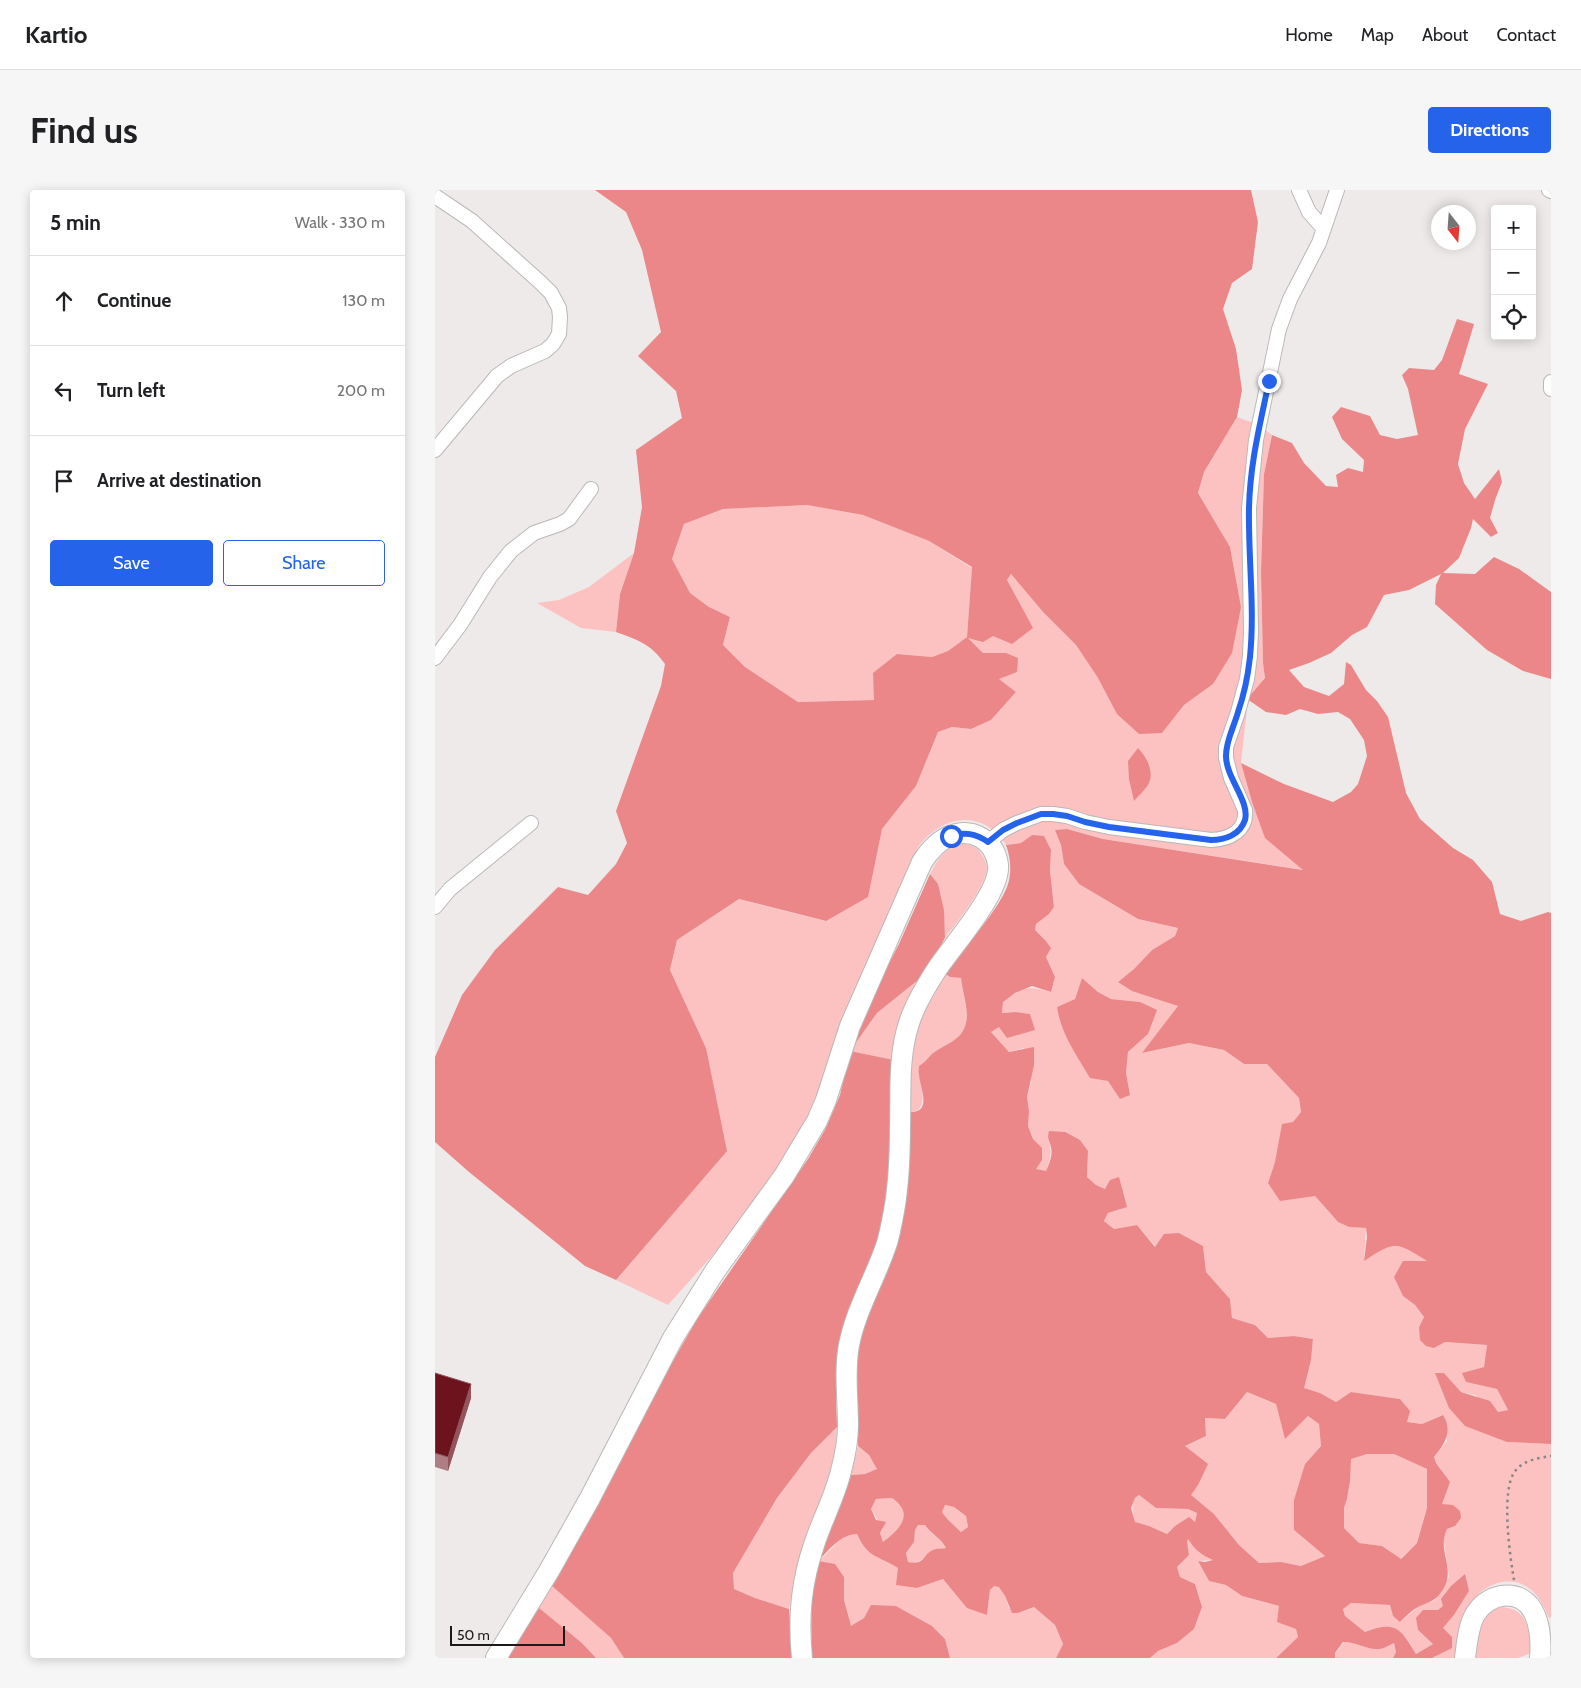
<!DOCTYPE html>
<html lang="en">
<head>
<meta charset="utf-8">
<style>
  body { margin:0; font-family:Cabin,sans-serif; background:#f6f6f6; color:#202124 }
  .controls { position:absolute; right:15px; top:15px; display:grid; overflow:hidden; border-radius:5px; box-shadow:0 2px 12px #0003 }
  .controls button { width:45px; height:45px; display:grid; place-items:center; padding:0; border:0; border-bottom:1px solid #e0e0e0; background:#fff; color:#202124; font:25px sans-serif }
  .compass { position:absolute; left:996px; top:15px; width:45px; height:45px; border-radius:50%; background:#fff; box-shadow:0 2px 12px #0003; rotate:163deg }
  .scale { position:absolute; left:15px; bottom:12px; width:115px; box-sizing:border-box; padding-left:5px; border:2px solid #1b1a1a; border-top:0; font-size:14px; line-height:18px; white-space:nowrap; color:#1b1a1a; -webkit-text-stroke:4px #eeeaea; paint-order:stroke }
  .stop { position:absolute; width:15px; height:15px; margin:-11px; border:4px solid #2563eb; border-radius:50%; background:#fff }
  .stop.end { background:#2563eb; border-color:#fff; box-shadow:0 1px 5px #0008 }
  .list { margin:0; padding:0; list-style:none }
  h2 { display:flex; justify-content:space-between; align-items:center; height:65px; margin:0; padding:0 20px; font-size:21px }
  h2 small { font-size:16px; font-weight:400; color:#757577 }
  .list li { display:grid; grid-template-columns:32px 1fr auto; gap:15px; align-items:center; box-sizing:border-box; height:90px; padding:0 20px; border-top:1px solid #e0e0e0 }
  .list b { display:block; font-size:19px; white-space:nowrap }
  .list em { font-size:16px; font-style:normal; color:#757577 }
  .actions { display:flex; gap:10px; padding:15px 20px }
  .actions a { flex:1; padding:11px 0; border:1px solid #2563eb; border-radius:5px; text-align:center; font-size:18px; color:#2563eb }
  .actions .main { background:#2563eb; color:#fff }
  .icon { flex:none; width:28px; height:28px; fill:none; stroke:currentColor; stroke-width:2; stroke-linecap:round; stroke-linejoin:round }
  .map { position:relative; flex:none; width:1116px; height:1468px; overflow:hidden; border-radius:5px }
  header { display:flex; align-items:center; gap:30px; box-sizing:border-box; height:70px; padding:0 25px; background:#fff; border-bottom:1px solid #e0e0e0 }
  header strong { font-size:24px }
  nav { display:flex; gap:28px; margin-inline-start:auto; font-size:18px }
  .intro { display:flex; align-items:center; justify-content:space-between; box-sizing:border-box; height:120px; padding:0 30px }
  h1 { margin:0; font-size:35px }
  .button { padding:12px 22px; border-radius:5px; background:#2563eb; color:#fff; font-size:18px; font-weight:700 }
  main { display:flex; gap:30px; padding:0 30px }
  aside { flex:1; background:#fff; border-radius:5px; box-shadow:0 2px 12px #0003 }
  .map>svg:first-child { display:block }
  .green { fill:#fcc2c1; fill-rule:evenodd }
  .forest { fill:#eb8788; fill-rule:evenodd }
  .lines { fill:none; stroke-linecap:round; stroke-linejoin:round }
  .street-casing { stroke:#bbb7b7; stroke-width:16 }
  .secondary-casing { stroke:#bbb7b7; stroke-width:22 }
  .path { stroke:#878585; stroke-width:2.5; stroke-dasharray:2.5 4; stroke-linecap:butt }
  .street { stroke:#fff; stroke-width:14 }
  .secondary { stroke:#fff; stroke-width:20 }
  .wall { fill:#ad7e84 }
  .shaded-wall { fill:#93545b }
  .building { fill:#6c131e; stroke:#93545b }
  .route { stroke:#2563eb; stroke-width:6 }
</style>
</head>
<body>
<header>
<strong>Kartio</strong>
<nav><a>Home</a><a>Map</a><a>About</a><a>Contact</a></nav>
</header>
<div class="intro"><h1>Find us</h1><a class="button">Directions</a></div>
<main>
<aside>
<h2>5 min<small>Walk · 330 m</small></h2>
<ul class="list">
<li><svg class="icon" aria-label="ahead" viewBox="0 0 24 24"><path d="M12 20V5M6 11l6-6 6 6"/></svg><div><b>Continue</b></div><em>130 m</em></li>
<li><svg class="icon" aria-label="left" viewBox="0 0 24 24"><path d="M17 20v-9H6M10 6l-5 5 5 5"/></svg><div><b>Turn left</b></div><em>200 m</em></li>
<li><svg class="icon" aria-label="arrive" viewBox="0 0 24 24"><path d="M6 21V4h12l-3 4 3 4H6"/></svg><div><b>Arrive at destination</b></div></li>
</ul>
<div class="actions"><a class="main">Save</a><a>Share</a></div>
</aside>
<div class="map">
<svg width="1116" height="1468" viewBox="0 0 1116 1468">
  <rect width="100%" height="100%" fill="#eeeaea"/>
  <path class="green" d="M802,227L824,235L837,245L829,284L826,382L828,473L830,488L813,509L806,573L817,612L869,680L668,649L632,639L621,640L626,655L629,674L644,694L703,729L743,738L740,746L717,760L699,779L683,792L743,816L708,863L754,853L789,860L809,874H832L864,908L866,922C850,941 841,969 833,993L880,1006L903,1032L914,1037L931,1038L929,1070C961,1050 963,1053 994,1072L968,1106L980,1115L989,1127L984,1137L999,1158L1009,1152L1052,1155L1049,1177L1028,1183L1031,1192L1062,1199L1073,1220L1063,1222L1040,1205L1026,1202L1009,1183H1001L1072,1252L1116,1254V1427L1114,1428C1109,1417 1104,1406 1095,1399C1075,1383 1046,1395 1035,1415C1029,1427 1026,1454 1023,1468H997L1002,1466L1008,1438L1019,1425L1034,1401L1003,1420L988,1421L983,1440L998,1454L981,1464C968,1439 959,1431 930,1442L910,1426L908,1418L916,1413L955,1415L958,1426L966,1431L983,1417L1000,1410L1014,1387L1008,1346L1012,1339L1020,1336L1007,1314L1006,1279L1001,1273L999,1267L1012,1251L1007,1225L987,1234L972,1232L965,1209L916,1202L901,1212L885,1203L868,1198L876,1170L878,1149L859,1146L833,1148L820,1135L797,1128L795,1109L771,1082L768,1056L744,1043L721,1057L702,1035L679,1039L669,1031L673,1023L686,1019V1000L684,988L670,999L661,995L652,987L653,961L613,949C618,961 615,970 611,982L601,980L598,949L593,936L594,921L592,907L596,892L589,858L574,862L556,842L564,836L599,840L595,824L581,822L567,823L568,812C587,797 592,795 616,802L620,787L611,767L610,750L600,740L601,734L614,724L619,717L615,681L616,660L597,645L586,653L571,655C547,618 507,625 483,657L410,821L390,891L377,927L302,1038L233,1115L181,1090L227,1036L271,858L235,780L242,750L304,709L390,731L432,707L447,639L481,596L503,542L517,537L536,539L556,530L581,502L564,489L571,463H548L532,447L513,461L497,467L462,464L440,510L363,512L310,477L288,455L295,427L274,417L255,403L237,369L249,334L288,319L372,315L428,325L494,351L537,378L532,447L558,446L597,438L572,390L576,384L608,422L641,455L663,488L727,543L749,515L778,494L806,417L795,357L763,303L769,282ZM647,788L663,802L676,809L705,812L713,844L693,862L691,883L695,905L673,891L655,887L622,817L640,809Z
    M199,363L185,404L181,442L146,438L102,413L124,410L154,397Z
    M525,654C535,654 542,656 547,665C550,668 552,675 552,679C551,696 521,734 510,748C509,725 509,702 495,684C503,669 508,660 525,654Z
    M509,783L515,787L526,788C528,804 533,818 531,834C529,855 497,855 490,873C488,880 487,890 487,897C488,907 490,923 474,922C473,894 474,863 483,836C489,818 500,800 509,783Z
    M488,786L459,870L415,861L442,823Z
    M812,1202L841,1214L850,1248L873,1226L884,1234L886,1256L870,1274L859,1340L890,1366L866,1376L846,1372L824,1373L804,1355L779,1324L755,1305L763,1295L750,1256L771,1246L770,1228L790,1229Z
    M402,1237L400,1263L396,1279L365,1368L354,1419L320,1408L299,1399L298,1383L342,1308L376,1263Z
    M423,1256L434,1265L443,1279L430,1284L416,1285Z
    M932,1264H959L992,1279V1318L982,1353L965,1369L947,1356L924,1353L909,1338V1318L912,1309L915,1291V1269Z
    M704,1305L721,1318L753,1319L762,1323L760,1333L740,1336L732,1344L714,1336L700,1333C698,1322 694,1312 704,1305Z
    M457,1308C481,1324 464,1340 448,1352L445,1343L448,1339L436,1319L441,1309Z
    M509,1315L519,1317L531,1326L533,1337L526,1342C519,1335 512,1330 507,1322Z
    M483,1334L490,1335C496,1344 506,1349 511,1358L498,1360C490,1368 484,1374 473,1372L471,1363L479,1352L480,1340Z
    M414,1344H422C434,1371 444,1363 463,1378C470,1384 476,1392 482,1398L508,1389L519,1402L552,1425L555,1400L559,1395L564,1396L570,1406L574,1418L583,1423L599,1417L620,1435L628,1454L621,1468H515L510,1449L497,1436L461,1416H436L429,1428L416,1437L409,1410V1387L383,1372L404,1351Z
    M753,1349C760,1360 767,1366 779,1370L763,1371L774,1391L791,1395L807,1406L844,1416L861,1439L863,1447L841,1468H715L723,1461L742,1453L759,1439L767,1417L760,1394L745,1387L742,1377L754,1365L751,1352Z
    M117,1396L176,1448L189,1468H161L147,1453L104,1418Z
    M1066,1417C1094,1418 1094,1441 1096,1463L1083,1468H1040C1042,1449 1043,1423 1066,1417Z
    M909,1452C932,1452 934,1465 959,1453L961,1462L958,1468H900V1464Z"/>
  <path class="forest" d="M160,0H816L823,32L817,79L797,93L788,119L801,159L807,200L802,227L769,282L763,303L795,357L806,417L797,463L778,494L749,515L727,543L704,544L682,524L663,488L641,455L608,422L576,384L572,390L598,438L577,454L558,446L548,452L533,448L548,463H571L583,468L582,482L564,489L581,502L556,530L536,539L517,537L503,542L481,596L447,639L433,707L391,731L304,709L242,750L235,780L271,858L292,961L181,1090L150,1076L34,982L0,952V867L27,805L60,760L123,697L153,705L181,674L192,653L181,621L226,496L230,474C216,454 203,450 181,442L185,404L199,363L207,317L201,260L247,228L241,201L203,166L226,142L207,60L191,22ZM372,315L428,325L494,351L537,377L532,447L513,461L497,467L462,464L438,483L439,510L363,512L310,477L288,455L295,427L274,417L255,403L237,369L249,334L288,319Z
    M1022,129L1039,134L1024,184L1053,194L1030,239L1023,274L1029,293L1040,309L1064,279L1067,292L1060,310L1055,328L1063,343L1056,347L1038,329L1036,338L1024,368L1008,383L1040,384L1059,367L1084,379L1116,402V489L1088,481L1052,460L1000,414L1001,395L1006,384L974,400L949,405L932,437L917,445L896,463L874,473L854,480L869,497L894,506L909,494L911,472L916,475L931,500L942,511L953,527L971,603L985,629L1018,658L1038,670L1057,692L1065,724L1086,731L1113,722L1116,723V1254L1072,1252L1030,1236L1014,1218L1000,1183H1009L1026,1202L1055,1211L1063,1222L1073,1220L1062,1199L1031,1192L1027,1183L1049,1177L1052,1155L1010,1152L999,1158L991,1156L985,1150L984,1137L989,1127L980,1115L968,1106L959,1087L968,1071H992C961,1052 961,1050 929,1071L932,1047L931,1038L914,1037L903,1032L880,1006L845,1011L833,993L840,972L847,934L858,932L866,922L864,908L832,874H809L789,860L754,853L707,863L743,816L697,801L683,792L699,779L717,760L740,746L743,738L703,729L644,694L629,674L626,655L620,640L632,639L668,649L868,680L830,648L817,612L806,573L849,594L898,612L916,602L923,594L932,566L929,550L915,529L903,522L883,524L865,519L851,525L831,522L812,509L830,488L828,473L826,382L829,284L837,245L857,253L869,273L891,296L903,297L901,285L913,278L928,282L929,270L907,249L897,227L906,217L935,226L945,245L962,249L983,245L973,199L967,185L974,178L999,180L1007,170Z
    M703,558C712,567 720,583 713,595C709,601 703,606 699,611L694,589L693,571Z
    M597,645L609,646L616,660L615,681L619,717L614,724L601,734L600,740L610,750L616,758L611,767L620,787L616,802L597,796L580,803L568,812L567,823L581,822L595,824L600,840L572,848L564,837L556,842L574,862L599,857V875L592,907L594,921L593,936L598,949L607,958V970L601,979L611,981C614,974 618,966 616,957C614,949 612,950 614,941L630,942L645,950L653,961L652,987L661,995L670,999L675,990L684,987L692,1017L673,1023L669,1031L679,1039L702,1035L720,1057L729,1044L744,1043L768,1056L771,1082L795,1109L797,1128L820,1135L833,1148L859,1146L878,1149L876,1170L869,1198L885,1203L901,1212L916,1202L965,1209L975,1221L972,1232L987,1234L1008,1225C1018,1241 1010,1254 999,1267L1001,1273L1015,1292L1007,1314L1018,1315L1025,1321L1026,1328L1020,1336L1012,1339C1000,1363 1027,1383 1001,1408C996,1412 989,1414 983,1417C977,1420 971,1426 965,1432L958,1426L955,1415L916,1413L908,1419L910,1426L930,1442C961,1430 966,1439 981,1464L998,1454L983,1440L981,1428L988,1420H1003L1008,1416L1006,1409L1016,1396L1030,1384L1034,1401L1019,1425L1008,1438L1017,1447V1458L997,1468H958L961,1462L959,1453C953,1456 947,1460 940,1459C929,1458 921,1452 908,1452L900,1463V1468H841L863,1447L861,1439L842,1432L844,1416L807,1406L791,1395L774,1391L763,1371L770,1372L778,1370C766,1365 760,1360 753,1349L752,1352L754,1365L742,1377L745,1387L760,1394L767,1417L759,1439L742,1453L723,1461L715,1468H621L628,1454L620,1435L599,1417L583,1423H577L570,1406L564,1397L559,1396L555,1400L552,1425L532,1418L508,1389L482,1398L461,1395L463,1378C443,1365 433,1369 422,1344C406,1344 394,1360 383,1371L400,1374L409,1387V1410L416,1436L429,1428L436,1415L461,1416L497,1436L510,1449L515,1468H377C376,1436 375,1403 383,1372C390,1341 408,1315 416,1285L430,1284L442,1279L434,1265L423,1256L421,1175L423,1157L428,1140L457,1068L465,1046L468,1023L474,922C499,924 484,895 484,884C483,881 484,879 484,876C491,872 493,867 498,863C506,857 515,854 522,848C540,833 528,808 526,788L515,787L509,783C527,760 561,724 572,697C577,684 576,669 571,655L586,653ZM812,1202L841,1214L850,1249L873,1226L884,1234L886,1256L870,1274L859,1310V1340L890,1366L866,1376L846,1372L824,1373L804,1355L779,1324L756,1305L763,1295L773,1274L750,1256L771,1246L770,1228L790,1229ZM932,1264H959L992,1279V1318L982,1353L966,1369L947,1356L924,1353L909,1338V1318L912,1309L915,1291L916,1269ZM704,1305L721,1318L753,1319L762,1323L760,1332L754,1327L740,1336L732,1344L714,1336L700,1332L696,1318L700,1308ZM457,1308C480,1324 465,1339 448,1352L445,1343L451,1332L441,1330L436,1319L441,1309ZM510,1315L519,1317L531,1326L533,1337L526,1342C519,1335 512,1330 507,1322ZM483,1335H490C496,1344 506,1348 511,1358C508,1359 501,1358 498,1360C487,1365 491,1375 473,1372L471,1363L479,1352L480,1340Z
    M495,684L503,694L509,720L510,748L488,786L442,823L415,861L459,870L456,976L451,1022L441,1064L403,1169L401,1208L402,1237L376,1263L342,1308L298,1383L299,1399L320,1408L354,1419L358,1468H189L176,1448L117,1396L149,1339L230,1185L262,1129L373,969L391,938L405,905L415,861L439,802L464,754Z
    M647,788L663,802L676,809L705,812L722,820L713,844L693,862L691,883L695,905L685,909L673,891L655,888C641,864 626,844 622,817L640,809Z
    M104,1418L147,1453L161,1468H71Z"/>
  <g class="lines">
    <g class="street-casing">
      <path id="street" d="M864,0L874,22L889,39
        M1114,0L1116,1
        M0,6L37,31L106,93L116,103L124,118L125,127L124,144L118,154L110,161L76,176L62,186L0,260
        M1116,192V199
        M0,468L25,435L55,387L76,361L99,343L125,334L134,329L156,299
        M553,652L568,640L582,633L606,624H618L632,626L650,632L674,637L776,650C795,649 812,641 810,620L796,588L791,568V557L803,522L812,489L815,466L816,441L814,318L821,250L844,139L855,109L884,53L902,0
        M0,717L15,699L96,633"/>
    </g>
    <g class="secondary-casing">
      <path id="secondary" d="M61,1468L114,1381L155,1308L238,1148L280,1081L349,986L382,931L391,910L415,836L487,672C494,661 503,651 515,646C537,637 560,650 563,675C566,702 518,755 502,779C491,796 480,814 474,833C463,867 466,901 465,936C465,965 464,993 459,1021C457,1031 455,1043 452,1053C441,1087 421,1119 414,1155C409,1181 413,1208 413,1235C413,1250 410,1266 406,1281C400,1306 388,1328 380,1352C366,1392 363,1426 367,1468
        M1030,1468C1032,1454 1033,1435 1041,1423C1047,1414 1056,1408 1066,1406C1103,1401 1107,1442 1105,1468"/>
    </g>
    <path class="path" d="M1079,1390C1075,1367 1065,1297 1081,1280C1089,1270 1104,1268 1116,1266"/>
    <use href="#street" class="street"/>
    <use href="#secondary" class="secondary"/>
  </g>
  <path class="wall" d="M0,1183L36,1208L13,1281L0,1277Z"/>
  <path class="shaded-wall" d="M36,1194V1208L13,1281V1267Z"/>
  <path class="building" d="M0,1183L36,1194L13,1267L0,1263Z"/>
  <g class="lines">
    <path class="route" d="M516,646C530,642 540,643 553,652L568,640L582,633L606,624H618L632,626L650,632L674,637L776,650C790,650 805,645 810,630C815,611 791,588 791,566C791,550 799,537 803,522C809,505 813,485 815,467C820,417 813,368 814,318C815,273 825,235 834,191"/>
  </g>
</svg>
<div class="controls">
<button>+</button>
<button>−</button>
<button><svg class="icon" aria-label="locate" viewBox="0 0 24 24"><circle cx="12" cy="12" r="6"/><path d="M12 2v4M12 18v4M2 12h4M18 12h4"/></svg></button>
</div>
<svg class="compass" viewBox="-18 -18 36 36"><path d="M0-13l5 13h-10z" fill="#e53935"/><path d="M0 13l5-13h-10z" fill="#757577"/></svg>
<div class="scale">50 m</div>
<div class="stop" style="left:516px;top:646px"></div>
<div class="stop end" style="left:834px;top:191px"></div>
</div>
</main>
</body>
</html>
